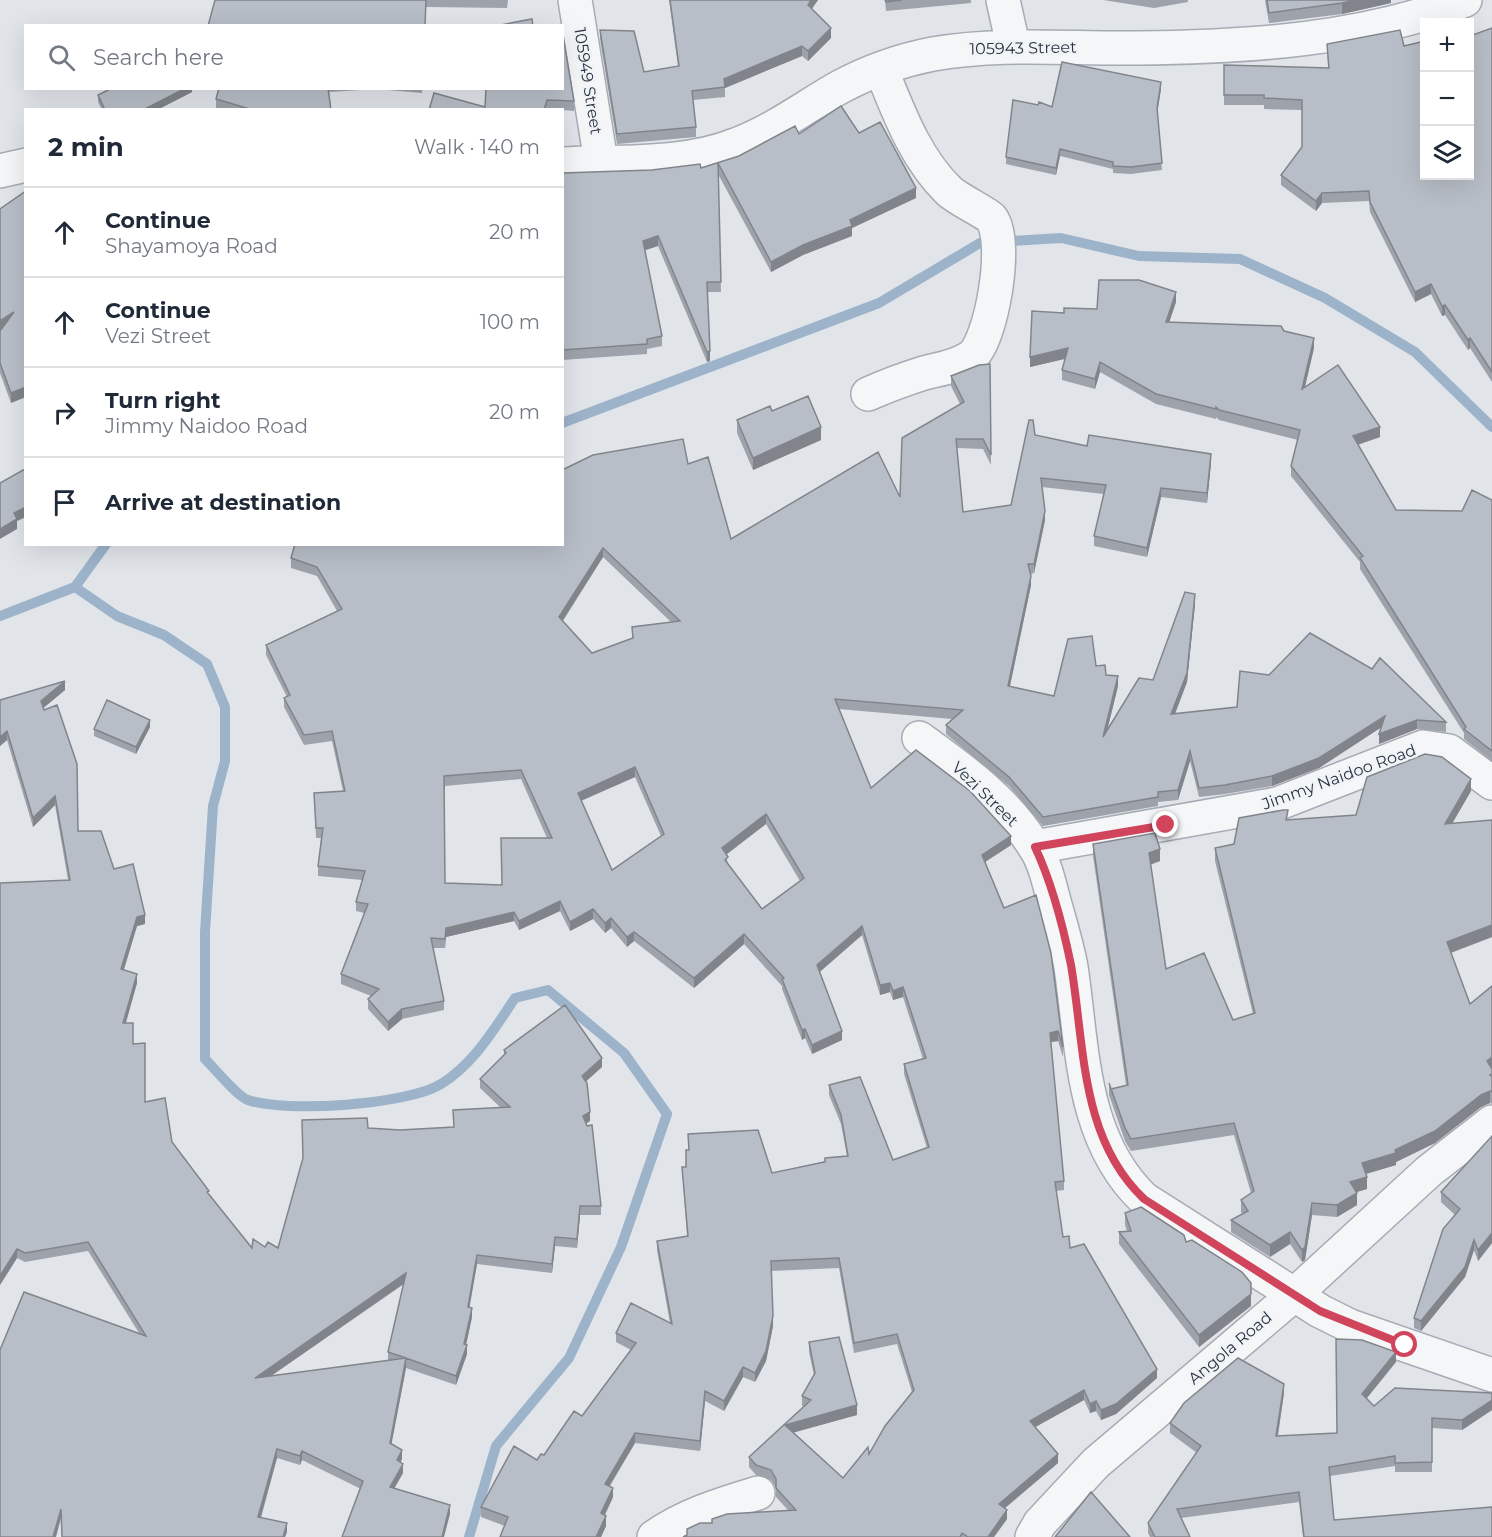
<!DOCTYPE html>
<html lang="en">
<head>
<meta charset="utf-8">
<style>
  body { margin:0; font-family:Montserrat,sans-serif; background:#f6f6f7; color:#1f2937 }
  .controls { position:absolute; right:18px; top:18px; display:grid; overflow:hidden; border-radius:0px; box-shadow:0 6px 24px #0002 }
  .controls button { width:54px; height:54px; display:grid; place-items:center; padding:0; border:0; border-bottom:2px solid #e0e1e3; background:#fff; color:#1f2937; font:30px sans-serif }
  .stop { position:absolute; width:18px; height:18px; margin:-14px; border:4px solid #d0455c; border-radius:50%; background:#fff }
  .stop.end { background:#d0455c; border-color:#fff; box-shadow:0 2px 6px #0008 }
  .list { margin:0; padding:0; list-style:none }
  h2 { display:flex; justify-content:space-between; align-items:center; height:78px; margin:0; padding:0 24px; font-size:26px }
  h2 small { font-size:20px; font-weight:400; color:#747a83 }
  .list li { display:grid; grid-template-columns:39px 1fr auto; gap:18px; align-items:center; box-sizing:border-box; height:90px; padding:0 24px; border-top:2px solid #e0e1e3 }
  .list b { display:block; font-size:22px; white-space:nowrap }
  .list p { margin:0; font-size:20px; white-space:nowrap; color:#747a83 }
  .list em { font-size:20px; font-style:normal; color:#747a83 }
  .icon { flex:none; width:33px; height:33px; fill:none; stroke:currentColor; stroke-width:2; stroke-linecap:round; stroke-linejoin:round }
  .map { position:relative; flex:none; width:1492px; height:1537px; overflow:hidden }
  .search { position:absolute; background:#fff; box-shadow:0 6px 24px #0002; left:24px; top:24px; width:540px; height:66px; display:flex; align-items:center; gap:15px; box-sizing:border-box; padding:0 21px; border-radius:0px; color:#747a83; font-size:22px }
  .panel { position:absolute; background:#fff; box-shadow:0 6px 24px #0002; left:24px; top:108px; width:540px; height:438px; border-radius:0px }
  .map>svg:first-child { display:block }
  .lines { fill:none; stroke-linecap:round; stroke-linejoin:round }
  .stream { stroke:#9cb3ca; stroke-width:10 }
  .minor-casing { stroke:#a6acb4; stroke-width:36 }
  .minor { stroke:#f4f6f8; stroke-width:33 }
  .wall { fill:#9ea3ab; fill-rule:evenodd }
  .shaded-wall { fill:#81858b }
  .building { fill:#b8bec7; stroke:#81858b; stroke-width:1.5; fill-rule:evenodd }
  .route { stroke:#d0455c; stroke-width:8 }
  .labels { text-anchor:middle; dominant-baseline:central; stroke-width:5; stroke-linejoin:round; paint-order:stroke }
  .street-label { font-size:16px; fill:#293342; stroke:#f1f4f7 }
</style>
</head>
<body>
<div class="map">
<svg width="1492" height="1537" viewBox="0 0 1492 1537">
  <rect width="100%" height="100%" fill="#e1e5ea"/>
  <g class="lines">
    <path class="stream" d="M1010,241L1061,238L1139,256L1240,259L1325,298L1415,352L1492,427
      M562,423L879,303L980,243
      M75,587L117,616L164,635L207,664L225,707V761L213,806L205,932V1059C215,1069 237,1096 248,1100C286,1113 407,1105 441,1084C474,1064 494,1029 515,998L548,990L624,1053L667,1114L621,1247L569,1358L496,1446L469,1537
      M0,616L75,587L106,544"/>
    <g class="minor-casing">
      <path id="minor" d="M575,0L601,162
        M1003,0L1013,45
        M562,164C620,161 684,166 738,144C775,130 806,106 840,87C868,72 902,60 933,54C1003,42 1068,49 1138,48C1248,47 1362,40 1465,0
        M0,171L26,165
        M868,394C886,386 905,379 924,373C939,369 957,367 971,357C992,341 1009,239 991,218C985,212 959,200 949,191C915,158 899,113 881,69
        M919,738C962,769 1006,800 1034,846C1045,862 1049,883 1054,901C1060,923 1067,945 1071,967C1083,1048 1081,1139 1144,1199L1320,1311L1350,1326L1492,1375
        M1035,847L1277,804L1423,747L1449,751L1492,783
        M654,1537C685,1515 722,1504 758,1493
        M1032,1537L1040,1523L1096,1463L1295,1294L1429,1171L1492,1122"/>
    </g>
    <use href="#minor" class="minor"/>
  </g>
  <path class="wall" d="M215,0H508L507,8L426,7Z
    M669,0H818L812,9L831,38L808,61L802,56L725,88V97L693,100L696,127V137L617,144L600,39V30L644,72L678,66Z
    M885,0H971V3L886,11Z
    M1103,0H1188V2L1154,8Z
    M1265,0H1391V3L1342,14L1269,23Z
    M1492,28V382L1470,348L1468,350L1445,315L1442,316L1431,294L1415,302L1370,212L1369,201L1322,203L1316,211L1281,185V175L1302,147V110L1264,109V105H1224V65L1328,68L1327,44L1425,176Z
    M192,88V92L157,110H102L98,102V95Z
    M219,88H422V93L376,89L329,92L331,110L216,109V99Z
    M486,88L574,101V111L562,110H429L485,107Z
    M1161,89L1157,112L1162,170L1131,174L1113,173V169L1060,156L1056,175L1006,164V157L1052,107Z
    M859,133L916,198L852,228V236L803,255L771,272L718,174L721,292H707L710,361L707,362L658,246L645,250L662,336V346L647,349V354L562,360V173L701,168L739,156L799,134Z
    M26,191L11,403L0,373V331Z
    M1176,302L1169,322L1284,331L1314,348L1305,387L1380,437L1358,445L1396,510L1462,511L1492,500V761L1464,739V733L1360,569V562L1291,476V466L1298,440L1219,420L1216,417V419L1156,404L1100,372L1095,389L1062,380V370L1065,359L1030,367L1064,313Z
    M990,364L991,465L983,449L957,448L963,512L1011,505L1035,435L1087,446L1211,463L1207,503L1161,497L1147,557L1094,546V536L1104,494L1042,487L1045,520L1034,573L1031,574V585L1010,686L1054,696L1096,666L1118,686L1107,731L1153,680L1195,604L1187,682L1175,714L1237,707L1446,722V732L1417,729L1379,744L1381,727L1319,768L1272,786L1225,794L1199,797L1190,761L1178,800L1158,802V806L1043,826L1009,786L946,734V725L952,719L839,709L871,788L1011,845L985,862L1004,908L1036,895L1063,1047V1057L1058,1041L1051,1042L1064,1181V1190L1056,1191L1063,1237L1157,1378L1116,1414L1101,1420L1096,1411L1090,1413L1084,1400L1035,1427L1058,1463L1005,1508L1007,1519L994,1537H683L712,1523L788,1510L776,1497V1488L771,1480L756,1475L749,1467V1457L804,1406H802V1396L814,1375L809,1352V1342L857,1415L793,1432L843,1478L869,1454L912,1392L897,1344L854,1353L839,1268L771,1271L773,1326L766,1361L755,1382L743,1377L724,1411L705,1401L700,1451L635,1443L610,1486L613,1497L605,1515L606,1526L601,1537H500L505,1526L481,1517V1507L544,1455L582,1416L631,1350L616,1342V1333L670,1323L657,1250V1241L687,1236L682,1167H686L689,1150L688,1134L772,1173L847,1156L841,1124L829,1095V1085L893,1160L927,1148L904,1074V1064L923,1059L903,997L893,1000L890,992L880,995L862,935L820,972L842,1040L812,1054L805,1038L802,1040L782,989V986L744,944L694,988L634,941L627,947L611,928L605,933L593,919L570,931L560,911L519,930L514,921L446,937L445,948H433L444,1001V1010L402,1019L388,1031L368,1009V999L371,996L341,984V974L364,913L356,911V902L362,880L318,876V866L321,838H316L314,793L343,791L332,741L304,745L284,707V698L287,697L266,655V645L337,611L317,576L291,568V558L562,544L688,464L731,539L900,497L960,404L951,386V376ZM603,557L671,622L632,627V638L592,653L563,621ZM635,777L661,836L612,870L581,801ZM521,779L547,838L502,885L445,883V786ZM766,824L800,881L762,909L728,865L726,854Z
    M772,411L821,440L753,470L737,433V420Z
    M65,690L43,708L78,831L114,869L145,924L137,926L124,970L137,983L126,1023L133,1044L145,1102L209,1195L252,1248L265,1247L278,1248L368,1128L400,1130L454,1127L501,1108L480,1088V1079L504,1055V1050L602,1067L586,1081L590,1121L586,1124L601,1206V1215H580L577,1248L555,1246L552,1273L477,1264L469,1307L472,1317L466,1344L467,1354L456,1385L406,1368L391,1444L402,1459L400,1462L403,1473L394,1488L450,1514L361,1489L302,1460L300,1465L277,1458L261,1518L287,1532L285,1537H62L61,1518L0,1537L139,1333L88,1251L25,1262L17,1258L0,1285L68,880L55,805L33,827L7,740L0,746V700ZM404,1284L388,1352V1361L271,1376Z
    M150,727L136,754L94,736V729Z
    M1471,791L1452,823L1492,820V937L1451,953L1492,1069V1104L1490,1103L1481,1107L1435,1143L1396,1162V1165L1366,1174L1367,1189L1356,1192L1357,1205L1337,1217L1312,1215L1305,1260L1302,1262L1290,1244L1270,1257L1231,1232V1220L1242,1214L1241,1212V1200L1251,1193L1234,1135L1131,1151L1125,1141L1109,1095V1083L1111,1089L1126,1085L1093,856V844L1160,861L1150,865L1166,969L1233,1020L1253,1014L1215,861V848L1234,844L1288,820L1356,815Z
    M1492,1136V1243L1478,1261L1474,1250L1465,1277L1421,1331L1414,1328V1318L1455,1215L1441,1202V1192Z
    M1125,1213L1186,1242L1251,1306L1199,1347L1119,1244V1232L1127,1231L1125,1225Z
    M1396,1362L1367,1398L1374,1406L1492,1393V1410L1462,1430L1432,1428V1472H1395V1466L1330,1476L1334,1520L1492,1537H1303L1299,1502L1181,1518L1190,1537H1150L1148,1533V1523L1197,1453L1170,1433V1423L1284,1393L1278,1436L1337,1433Z"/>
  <path class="shaded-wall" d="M811,0H818L808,14V5Z
    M1356,0H1391V3L1342,14V3Z
    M831,28V38L808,61V51Z
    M802,46V56L725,88L724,79Z
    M1161,82V89L1157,115V108Z
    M186,88H192V92L157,110H143Z
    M1060,149V156L1056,175V168Z
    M916,188V198L852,228V236L803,255L771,272V262L850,220Z
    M1322,193V203L1316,211V201Z
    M658,236V246L643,251V241Z
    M1431,284V294L1415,302V292Z
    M1176,292V302L1166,332V322Z
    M1445,305V315L1442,316V306Z
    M14,312L0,331V321Z
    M1314,338V348L1302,399V389Z
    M1470,338V348L1468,350V340Z
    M1068,348V358L1030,367V357Z
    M710,351V361L707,362V352Z
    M1100,362V372L1095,389V379Z
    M26,387V397L11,403V393Z
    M821,427V440L753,470V458Z
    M1380,427V437L1353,446V436Z
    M1211,454V463L1207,503V493Z
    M1161,488V497L1147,557V548Z
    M26,507V517L17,521V529L0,539V529L14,513Z
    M1045,511V520L1034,573V564Z
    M603,548V557L559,626V617Z
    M1031,576V585L1008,695V686Z
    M1195,594V604L1187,682L1171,724V714Z
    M1118,676V686L1103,747V737Z
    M65,681V690L41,710V701Z
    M1385,716V725L1319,768L1272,786V776Z
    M150,720V727L136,754V747Z
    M1417,720V729L1379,744V734Z
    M7,731V740L0,746V737Z
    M1190,751V761L1178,800V790Z
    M635,767V777L578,802V793Z
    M1471,779V791L1445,836V824Z
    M55,796V805L33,827V818Z
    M766,814V824L722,858V848Z
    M1011,836V845L982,864V855Z
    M1160,849V861L1149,865V853Z
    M560,901V911L519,930V921Z
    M593,909V919L570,931V922Z
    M514,912V921L446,937L445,948L446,928Z
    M145,915V924L137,926L121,978V969L137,917Z
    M611,918V928L605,933V923Z
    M1492,925V937L1447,954V942Z
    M862,926V935L817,974V965Z
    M634,932V941L627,947V937Z
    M744,934V944L694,988V978Z
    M137,974V983L123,1032V1023Z
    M890,983V992L880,995V985Z
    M903,987V997L893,1000V991Z
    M402,1009V1019L388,1031V1022Z
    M805,1029V1038L802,1040V1030Z
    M842,1031V1040L812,1054V1045Z
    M1058,1031V1041L1050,1042V1033Z
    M1492,1057V1069L1487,1061Z
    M602,1058V1067L582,1085V1076Z
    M1490,1091V1103L1481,1107L1435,1143L1396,1162V1165L1362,1175V1163L1395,1150L1481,1095Z
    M590,1112V1121L583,1125V1116Z
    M1367,1177V1189L1350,1194V1182Z
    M1357,1193V1205L1337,1217V1205Z
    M1312,1203V1215L1305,1260L1302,1262V1250Z
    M580,1206V1215L577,1248V1239Z
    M1290,1232V1244L1270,1257V1245Z
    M1492,1233V1243L1478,1261V1250Z
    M555,1237V1246L552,1273V1264Z
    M1474,1240V1250L1465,1277L1421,1331V1321Z
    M17,1249V1258L0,1285V1276Z
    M477,1255V1264L468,1316V1307Z
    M406,1273V1282L255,1387V1378Z
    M1251,1294V1306L1199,1347V1335Z
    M472,1308V1317L465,1350L467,1345V1354L456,1385V1376L464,1344Z
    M773,1316V1326L766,1361L755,1382V1373Z
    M1396,1352V1362L1362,1404V1394Z
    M406,1358V1368L390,1452V1443Z
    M743,1367V1377L724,1411V1401Z
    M1157,1369V1378L1116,1414L1101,1420V1410Z
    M1284,1384V1393L1276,1446V1436Z
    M1084,1390V1400L1030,1430V1421Z
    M705,1391V1401L700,1451V1441Z
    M1492,1400V1410L1462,1430V1420Z
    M1096,1401V1411L1090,1413V1404Z
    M857,1405V1415L785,1435V1425Z
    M635,1433V1443L605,1493V1484Z
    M277,1449V1458L258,1526V1517Z
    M402,1450V1459L397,1469V1460Z
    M302,1451V1460L300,1465V1456Z
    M1058,1454V1463L999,1513V1504Z
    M403,1464V1473L390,1496V1487Z
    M613,1488V1497L601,1523V1513Z
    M450,1505V1514L444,1537H442Z
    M61,1509V1518L56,1537H53Z
    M1007,1510V1519L994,1537H988Z
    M606,1516V1526L601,1537H596Z
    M287,1523V1532L285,1537H283Z"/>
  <path class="building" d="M215,0H426L425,26H208Z
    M670,0H811L808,5L831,28L808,51L802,46L724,79L725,87L692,91L696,127L617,134L600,30L634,31L644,72L679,66Z
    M885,0H902L886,2Z
    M1267,0H1356L1342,3L1269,13Z
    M532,19L533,26H495Z
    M1492,28V372L1470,338L1468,340L1445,305L1442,306L1431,284L1415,292L1370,202L1369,191L1322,193L1316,201L1281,175L1302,147V100L1264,98V95H1224V65L1329,68L1327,44L1400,30L1404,46L1425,41V176H1470V36Z
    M562,30L574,101L547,100L544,110H429L434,93L485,107L486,88H562Z
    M1062,62L1161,82L1157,108L1162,163L1131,167L1113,166V162L1060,149L1056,168L1006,157L1013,100L1038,105L1039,102L1052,107Z
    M112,88H186L143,110H105L98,95Z
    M219,88H328L331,110H253L216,99Z
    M841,106L859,133L880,122L916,188L850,220L852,226L803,245L771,262L718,163L721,282H707L710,351L707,352L658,236L643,241L662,336L647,339V344L562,350V173L652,170L700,164L701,168L739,156L795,126L799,134Z
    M26,191V387L11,393L0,363V331L14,312L0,321V209Z
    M1099,280H1139L1176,292L1166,322L1281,326L1284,331L1314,338L1302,389L1338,365L1380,427L1353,436L1396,510L1462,511L1472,490L1492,500V751L1464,729L1466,727L1360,558L1363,556L1291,466L1300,430L1219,410L1216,407V409L1156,394L1100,362L1095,379L1062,370L1068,348L1030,357L1032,311L1064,313V308L1097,309Z
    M990,364L991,455L983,439H956L963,512L1011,505L1029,420H1033L1035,435L1087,446L1089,435L1211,454L1207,493L1161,488L1147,548L1094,536L1106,485L1041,478L1045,511L1034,564H1028L1031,576L1008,686L1054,696L1068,639L1092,636L1096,666L1105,665L1106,675L1118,676L1103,737L1139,678L1153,680L1185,592L1195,594L1187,673L1171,714L1237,707L1240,671L1269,675L1310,633L1372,669L1380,658L1446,722L1417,720L1379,734L1385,716L1319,758L1272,776L1225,785L1199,788L1190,751L1178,790L1158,792V797L1043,817L1009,777L946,725L963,710L835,699L871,788L916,750L970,791L1011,836L982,855L1004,908L1036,895L1051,953L1063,1047L1058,1031L1050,1033L1064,1181L1055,1182L1063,1237L1069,1236L1070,1248L1084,1244L1157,1369L1116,1404L1101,1410L1096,1401L1090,1404L1084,1390L1030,1421L1058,1454L999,1504L1007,1510L988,1537H968L962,1533L960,1537H683L687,1535V1529L700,1523H712V1519L727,1514L796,1510L776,1488V1479L771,1470L756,1465L749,1457L811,1400L802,1396L815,1373L809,1342L839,1337L857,1405L785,1425L843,1478L868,1447L869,1454L885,1426L914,1390L897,1334L854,1343L839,1258L771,1261L773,1316L766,1351L755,1373L743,1367L724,1401L705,1391L700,1441L635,1433L605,1484L613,1488L601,1513L606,1516L596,1537H500L508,1517L481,1507L514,1446L537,1460L541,1454L544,1455L574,1411L582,1416L636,1343L616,1333L631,1303L672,1324L657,1241L688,1236L682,1167H686V1150H689L688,1134L758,1130L772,1173L825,1162V1158L848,1156L841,1115L829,1085L860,1077L893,1160L929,1147L904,1064L926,1058L903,987L893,991L890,983L880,985L862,926L817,965L842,1031L812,1045L805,1029L802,1030L782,979L784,978L744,934L694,978L634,932L627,937L611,918L605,923L593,909L570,922L560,901L519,921L514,912L446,928L445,939L431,938L444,1001L402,1009L388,1022L368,999L379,989L341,974L368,904L356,902L365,871L318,866L323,828H316L314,793L345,791L332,731L304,735L284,698L290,695L266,645L342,609L317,567L291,558L295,544H562V470L593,455L683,439L688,464L708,457L731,539L878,452L900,497L902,438L964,402L951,376L979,365ZM603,548L680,621L632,627L633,638L592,653L559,617ZM635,767L664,834L612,870L578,793ZM521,770L552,838H501L502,885L445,883L444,776ZM766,814L804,878L762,909L725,860L728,857L722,848Z
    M808,396L821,427L753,458L737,420L770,406L772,411Z
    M23,470L26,471V507L14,513L17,519L0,529V483Z
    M65,681L41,701L44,710L57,705L77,764L78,831H101L114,869L133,864L145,915L137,917L121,969L137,974L123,1023H133V1044L145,1043V1102L165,1098L172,1142L209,1191L207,1192L252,1248L253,1239L265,1247L268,1242L278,1248L303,1158L302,1120L367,1118L368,1128L400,1130L454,1127L453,1110L510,1107L480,1079L506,1053L504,1050L565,1005L602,1058L582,1076L587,1083L590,1112L583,1116L587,1126L592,1125L601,1206H580L577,1239L555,1237L552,1264L477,1255L468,1307L472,1308L464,1344L467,1345L456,1376L406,1358L390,1443L402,1450L397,1460L403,1464L390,1487L450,1505L442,1537H342L363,1481L302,1451L300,1456L277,1449L258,1517L287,1523L283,1537H62L61,1509L53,1537H0V1350L24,1292L146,1336L88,1242L25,1253L17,1249L0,1276V883L70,880L55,796L33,818L7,731L0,737V700ZM406,1273L388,1352L406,1358L255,1378Z
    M107,700L150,720L136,747L94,729Z
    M1425,754L1442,757L1471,779L1445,824L1492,820V925L1447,942L1470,1004L1492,986V1057L1487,1061L1492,1069V1074L1490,1075L1492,1077V1092L1490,1091L1481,1095L1435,1131L1395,1150L1396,1153L1362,1163L1367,1177L1350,1182L1357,1193L1337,1205L1312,1203L1305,1247L1302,1250L1290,1232L1270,1245L1231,1220L1248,1211L1241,1200L1254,1191L1234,1123L1131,1139L1125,1128L1109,1083L1111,1089L1128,1085L1093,844L1155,833L1160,849L1149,853L1166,969L1204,953L1233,1020L1255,1013L1215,848L1234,844L1239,818L1283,810H1288L1286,820L1356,815L1367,777Z
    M1492,1136V1233L1478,1250L1474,1240L1465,1267L1421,1321L1414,1318L1443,1229L1460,1209L1441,1192Z
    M1141,1207L1184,1235L1186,1242L1192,1240L1242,1272L1251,1283V1294L1199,1335L1119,1232L1131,1231L1125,1213Z
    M1336,1339L1362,1340L1396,1352L1362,1394L1374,1406L1395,1388L1492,1393V1400L1462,1420L1432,1418V1462L1395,1463V1456L1329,1467L1334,1520L1492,1507V1537H1304L1299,1492L1177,1509L1190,1537H1155L1148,1523L1201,1446L1170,1423L1184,1403L1238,1358L1284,1384L1276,1436L1337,1433Z
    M1091,1492L1130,1537H1055Z"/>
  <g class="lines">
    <path class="route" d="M1166,825L1035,847C1052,883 1063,926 1071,965C1085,1047 1080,1138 1144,1199L1320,1311L1405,1345"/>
  </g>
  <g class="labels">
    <g class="street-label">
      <text transform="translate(1023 48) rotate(-1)">105943 Street</text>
      <text transform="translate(588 81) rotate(81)">105949 Street</text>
      <text transform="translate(1339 777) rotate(-20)">Jimmy Naidoo Road</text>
      <text transform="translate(985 794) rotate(44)">Vezi Street</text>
      <text transform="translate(1230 1348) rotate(-40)">Angola Road</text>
    </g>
  </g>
</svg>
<div class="controls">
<button>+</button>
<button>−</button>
<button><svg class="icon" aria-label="layers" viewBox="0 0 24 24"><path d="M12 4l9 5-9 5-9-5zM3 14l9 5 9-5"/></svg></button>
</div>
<div class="stop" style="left:1405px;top:1345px"></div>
<div class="stop end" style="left:1166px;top:825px"></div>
<div class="search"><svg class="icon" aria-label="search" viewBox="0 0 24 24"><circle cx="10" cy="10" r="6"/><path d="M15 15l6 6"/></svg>Search here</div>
<section class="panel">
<h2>2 min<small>Walk · 140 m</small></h2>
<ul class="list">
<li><svg class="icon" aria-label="ahead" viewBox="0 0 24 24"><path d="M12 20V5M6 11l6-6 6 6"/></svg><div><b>Continue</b><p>Shayamoya Road</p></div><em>20 m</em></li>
<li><svg class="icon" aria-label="ahead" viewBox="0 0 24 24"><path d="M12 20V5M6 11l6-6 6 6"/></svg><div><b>Continue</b><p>Vezi Street</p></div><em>100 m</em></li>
<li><svg class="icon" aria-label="right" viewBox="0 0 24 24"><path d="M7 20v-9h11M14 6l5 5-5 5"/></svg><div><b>Turn right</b><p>Jimmy Naidoo Road</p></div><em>20 m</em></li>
<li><svg class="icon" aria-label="arrive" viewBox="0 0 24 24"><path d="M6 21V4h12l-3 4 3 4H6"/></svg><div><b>Arrive at destination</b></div></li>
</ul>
</section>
</div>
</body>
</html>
